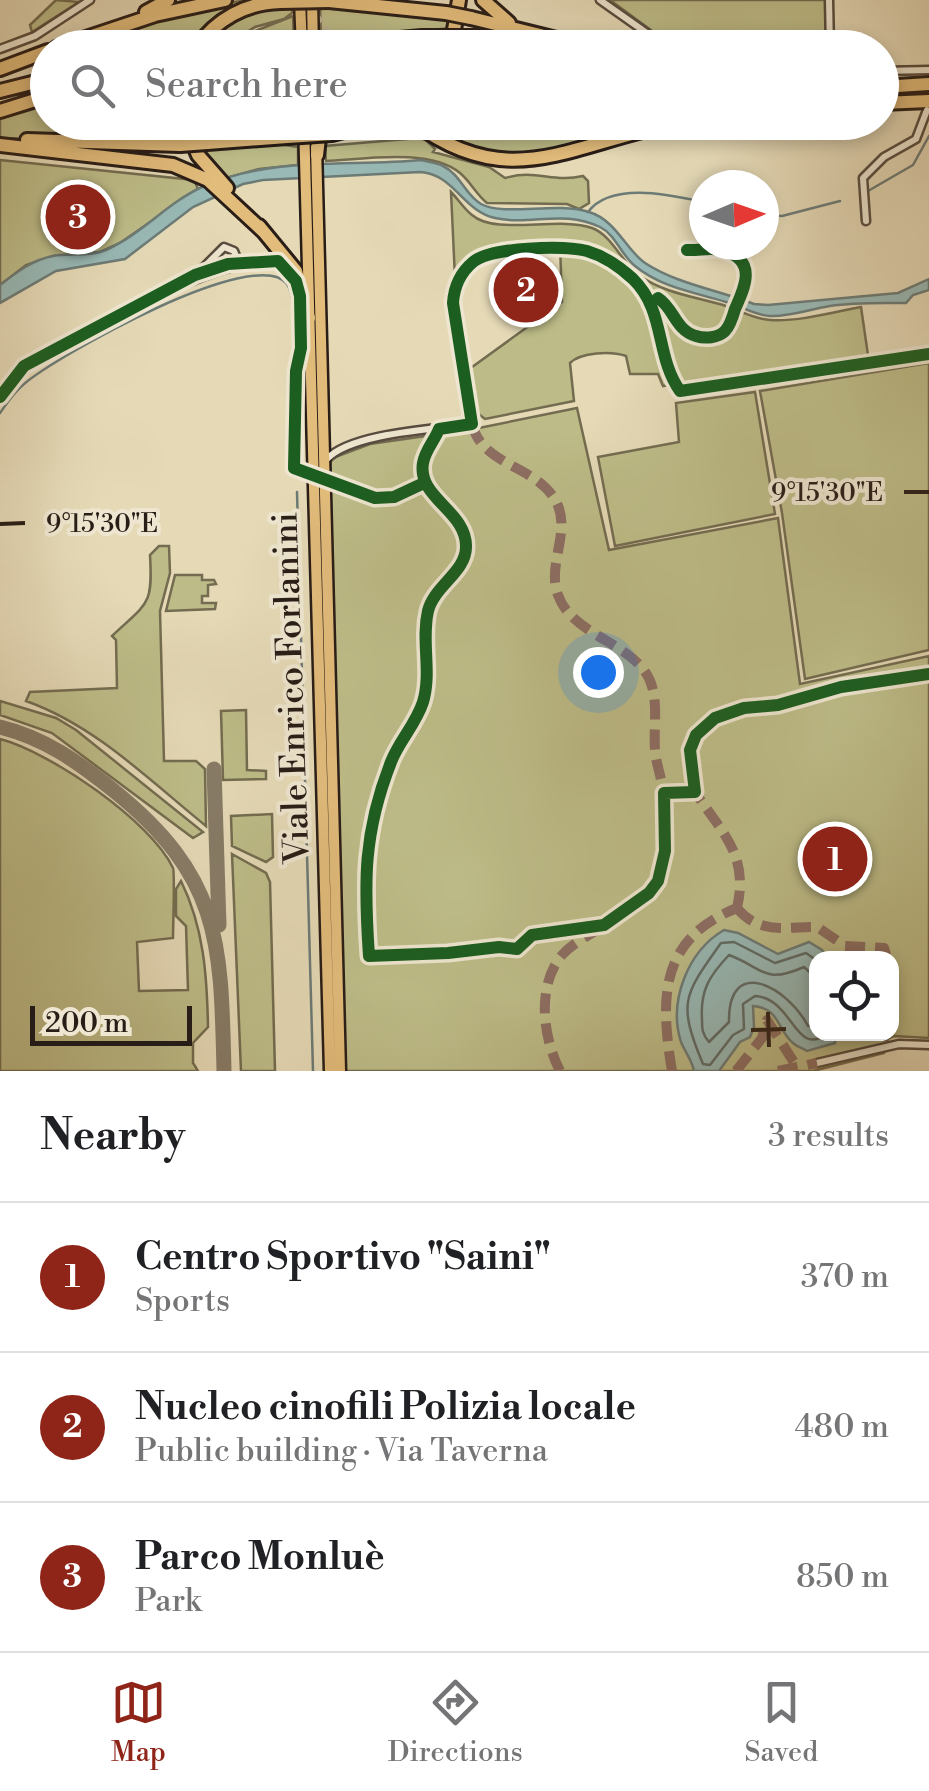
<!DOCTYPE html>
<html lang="en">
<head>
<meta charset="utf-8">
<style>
  body { margin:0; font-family:"Libre Bodoni",serif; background:#f2f2f2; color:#202124 }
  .controls { position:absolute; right:30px; bottom:30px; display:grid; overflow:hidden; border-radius:20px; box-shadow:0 5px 15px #0003 }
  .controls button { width:90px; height:90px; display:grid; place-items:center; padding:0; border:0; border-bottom:2px solid #e0e0e0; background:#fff; color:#202124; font:50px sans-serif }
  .compass { position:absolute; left:689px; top:170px; width:90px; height:90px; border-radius:50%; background:#fff; box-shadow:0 5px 15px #0003; rotate:88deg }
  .scale { position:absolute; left:30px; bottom:25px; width:162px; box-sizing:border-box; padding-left:10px; border:5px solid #291d17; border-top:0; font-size:28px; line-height:35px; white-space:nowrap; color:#291d17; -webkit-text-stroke:8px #eee6d0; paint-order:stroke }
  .you { position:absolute; left:598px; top:672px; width:35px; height:35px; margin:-25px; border:8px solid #fff; border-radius:50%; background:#1a73e8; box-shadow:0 0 0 15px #1a73e833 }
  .badge { display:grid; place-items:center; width:65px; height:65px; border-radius:50%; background:#8f2418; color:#fff; font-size:32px; font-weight:700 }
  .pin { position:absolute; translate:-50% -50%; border:5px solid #fff; box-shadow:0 2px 10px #0006 }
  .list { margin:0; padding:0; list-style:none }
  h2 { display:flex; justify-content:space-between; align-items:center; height:130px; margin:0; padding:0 40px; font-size:42px }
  h2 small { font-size:32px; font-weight:400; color:#757577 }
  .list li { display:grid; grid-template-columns:65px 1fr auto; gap:30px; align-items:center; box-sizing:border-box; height:150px; padding:0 40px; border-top:2px solid #e0e0e0 }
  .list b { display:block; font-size:38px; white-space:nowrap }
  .list p { margin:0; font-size:32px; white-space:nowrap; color:#757577 }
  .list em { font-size:32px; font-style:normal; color:#757577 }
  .icon { flex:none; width:55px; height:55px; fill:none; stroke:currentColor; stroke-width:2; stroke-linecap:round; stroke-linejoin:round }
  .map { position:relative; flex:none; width:929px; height:1071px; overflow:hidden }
  .search { position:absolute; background:#fff; box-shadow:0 5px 15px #0003; left:30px; right:30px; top:30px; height:110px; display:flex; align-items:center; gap:25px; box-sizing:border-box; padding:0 35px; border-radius:55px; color:#757577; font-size:38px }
  .sheet { height:580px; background:#fff }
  nav { display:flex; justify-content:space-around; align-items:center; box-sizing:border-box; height:140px; border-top:2px solid #e0e0e0; background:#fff; font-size:28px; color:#757577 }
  nav a { display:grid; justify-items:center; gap:5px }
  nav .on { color:#8f2418 }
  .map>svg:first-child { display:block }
  .green { fill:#bdbc88; stroke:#736c50; stroke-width:2.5; fill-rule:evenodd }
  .water { fill:#98b9b6; stroke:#6c7b76; stroke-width:2.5 }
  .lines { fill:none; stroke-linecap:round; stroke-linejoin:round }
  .shore { stroke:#606b66; stroke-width:2.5 }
  .stream { stroke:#6c7b76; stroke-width:2.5 }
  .taxiway { stroke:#877b66; stroke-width:15 }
  .highway-tunnel { stroke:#bfb396; stroke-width:12; stroke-dasharray:12 6; stroke-linecap:butt }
  .street-casing { stroke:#584c3f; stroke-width:11 }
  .primary-casing { stroke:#291d17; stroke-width:15 }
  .highway-casing { stroke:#291d17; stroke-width:18 }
  .street { stroke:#eee6d0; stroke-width:6 }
  .primary { stroke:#e2bc7b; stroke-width:10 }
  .highway { stroke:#e2bc7b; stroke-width:12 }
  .highway-bridge-casing { stroke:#291d17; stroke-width:18; stroke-linecap:butt }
  .highway-bridge { stroke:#e2bc7b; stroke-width:12 }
  .quiet { stroke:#8d6e63; stroke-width:10; stroke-dasharray:20 10; stroke-linecap:butt }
  .cycleway-casing { stroke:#eee6d0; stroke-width:19 }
  .cycleway { stroke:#1b5e20; stroke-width:12 }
  .ticks { fill:none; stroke:#291d17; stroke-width:4 }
  .labels { text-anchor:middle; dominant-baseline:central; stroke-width:8; stroke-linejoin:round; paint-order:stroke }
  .street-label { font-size:35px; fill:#291d17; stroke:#eee6d0 }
  .ticks-label { font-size:25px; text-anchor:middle; fill:#291d17; stroke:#eee6d0; stroke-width:8; stroke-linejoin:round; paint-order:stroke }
</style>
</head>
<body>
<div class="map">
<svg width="929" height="1071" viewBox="0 0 929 1071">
  <rect width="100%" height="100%" fill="#e5d9b6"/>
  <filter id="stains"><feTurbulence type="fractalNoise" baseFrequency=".002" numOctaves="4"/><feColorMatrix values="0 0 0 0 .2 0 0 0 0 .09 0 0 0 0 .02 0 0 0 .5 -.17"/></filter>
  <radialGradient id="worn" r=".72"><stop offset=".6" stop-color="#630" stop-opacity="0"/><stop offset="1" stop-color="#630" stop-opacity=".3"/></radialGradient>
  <path class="green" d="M56,0L79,2L32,32L30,25Z
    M265,0L192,47L71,48C133,26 199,0 265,0Z
    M610,0H827L828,47H674Z
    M320,5L456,19L454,28L334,37L330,33L321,38Z
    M293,6L292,13L284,19L255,27L224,47L199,48C223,15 257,10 293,6Z
    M293,16L294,41L231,47L255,31Z
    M47,105L48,122L183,123L188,137H178L179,142L0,138V119Z
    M649,122L546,156L503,159L446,139L573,123Z
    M419,138L426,140L435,149L433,152L489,167L505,178C536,169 553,183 583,176L588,181L589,203L579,209L567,204L487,203C476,194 470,181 460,173C430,148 365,159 326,161L325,146Z
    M272,143L298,147V165L259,169L223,179L202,150Z
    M0,160L194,180L198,189L120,243L100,252L53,256L26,265L0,285Z
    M451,192C458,199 464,209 472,215C496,236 558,216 592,228C613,236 621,262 640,276C666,294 697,297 726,306C741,311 754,319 770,320C799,322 833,312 861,307L868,355L663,386L658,374H630L626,356C611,351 581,352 570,363L574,401L485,419L476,412L468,370L562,302L560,244L480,251L455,278Z
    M929,363V650L805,679L782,513L760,391Z
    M755,392L775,514L615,546L598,457L679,442L676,403Z
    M577,408L609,550L778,518L800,684L929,656V1038L894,1036L888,1039L884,1053L813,1071H344L330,459L370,444L474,429ZM816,958H892V1034H816Z
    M159,546H169L170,573L160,611L164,761H196L205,769L206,826C149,780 96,726 26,701L30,692L117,688L116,640L112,636C148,602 153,606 150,555Z
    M175,575H202V580H214L216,584L208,585V596H202V603H216L215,609L166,611Z
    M0,701L56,718L76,730L203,832L193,838L52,733L0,715Z
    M246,710L247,770L266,771V779L223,780L221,711Z
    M0,739C50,752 151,821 173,868C175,872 173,927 173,938L137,942L139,991L188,990L186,926L176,916V889L181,881C204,928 207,976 208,1027L193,1043V1063L198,1071H0Z
    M272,814L273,857L266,862L232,846L231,816Z
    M232,854L266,873L270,882L275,1071H241Z"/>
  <path class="water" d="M421,160C428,162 437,163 443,166C460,174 466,196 481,204C506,217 556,201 589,212C616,220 626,250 645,263C677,284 718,290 754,304L768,305L898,293L929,279V290L913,295L906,303C881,303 855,302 830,306C811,309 789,317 770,316C754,315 741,306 726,302C694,292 662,288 635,266C621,255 616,235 600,227C562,209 532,226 495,218C463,211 454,174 420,172L263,180L243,184L193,207L125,259L56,271L0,303V285C17,272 32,260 53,256C71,253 89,257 106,250C142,234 167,203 202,187C271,156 347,167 421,160Z
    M724,930L738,933L778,954L809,942L822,950L828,958H816V1034H836L835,1043L807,1051C803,1048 797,1047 793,1043C777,1030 780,1008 753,1006L754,1027L750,1037L740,1042L719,1071H694C692,1060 685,1052 681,1042C668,1001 688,951 724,930Z"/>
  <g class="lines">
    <path class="shore" d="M816,960L806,953L775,963L734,942L721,943C684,995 677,1002 703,1064L710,1065L733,1035L744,1029L743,1004L755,996C793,998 795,1058 826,1034
      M816,978L804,967C763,985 764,968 729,955C710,975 700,990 702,1019C702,1029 702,1034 709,1042L729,1022C728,955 787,986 808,1026L816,1024"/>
    <path class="stream" d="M868,191L913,165L929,136
      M588,212C611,181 671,195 704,202
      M764,215L782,216L840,201
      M0,413C7,403 14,392 24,384C55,357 256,243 287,284C297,298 294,342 294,360
      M297,492L313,1071"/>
    <path class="taxiway" d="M0,727C45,738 78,762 113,790C221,877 221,941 224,1071
      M214,769L219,925"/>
    <path class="highway-tunnel" d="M301,0L328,36"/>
    <g class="street-casing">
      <path id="street" d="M600,0L668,48
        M829,0L830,48
        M0,49L35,36L90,0
        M882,71L929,70
        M866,221L863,178L884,157L916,139L927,110
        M195,276L224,247L234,251L240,266
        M0,397L22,372L38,360C88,335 229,247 278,265H251
        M327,459C351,433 436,429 472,424L453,311C452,283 466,259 494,254C557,243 634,244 657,318C666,344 664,368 680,391L929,354
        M817,1063L899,1044L929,1045"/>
    </g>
    <g class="primary-casing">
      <path id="primary" d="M300,0L302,48
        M312,0L313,48
        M304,122L330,1071
        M316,147L340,1071"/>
    </g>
    <g class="highway-casing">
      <path id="highway" d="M483,0L509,23
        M329,1L446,13
        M146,12L168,0
        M471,18L593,48
        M475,37L554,45
        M56,48L155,15L225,0
        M196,48C216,19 246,3 280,2
        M451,48L459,0
        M0,69L48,51
        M882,87L929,84
        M0,91L48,79
        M882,103L929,101
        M0,111L48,96
        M184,122L198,155L227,188
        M413,122C518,201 583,133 693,122
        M332,134L379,122
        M27,140L180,145
        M207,143L287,137
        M0,145L173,165L208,180L264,232
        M317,155L321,122
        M259,226L296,271L309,318"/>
    </g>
    <use href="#street" class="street"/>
    <use href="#primary" class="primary"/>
    <use href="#highway" class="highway"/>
    <g class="highway-bridge-casing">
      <path id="highway-bridge" d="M280,2L329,1
        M446,13L471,18
        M311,47L422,37H475
        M287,137L332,134
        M180,145L207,143"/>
    </g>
    <use href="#highway-bridge" class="highway-bridge"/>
    <path class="quiet" d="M472,424C482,465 533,465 554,498C574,529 546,563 558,595C571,632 620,640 643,669C663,694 651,729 656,758C659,773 664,787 664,803
      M694,783L695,792C723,834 749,855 737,908
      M737,908C760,936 789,926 817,927L845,946L884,948L887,958
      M881,1034L888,1039
      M560,1071C543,1038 536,986 562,955C571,945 584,938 595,931
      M672,1071C660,998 659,939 737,908
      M736,1071L762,1038L767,1020L797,1067
      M778,1071L817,1063"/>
    <g class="cycleway-casing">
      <path id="cycleway" d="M658,298C674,308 675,330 696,336C705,339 718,338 725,331C730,326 733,316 735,309C745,287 757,261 725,251C712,246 700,251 687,250
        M929,354L680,391C655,356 666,311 633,279C620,267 604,256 587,251C564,245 491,247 473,262C460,273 454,287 453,303L472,424L439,429C435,440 425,450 423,463C417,498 467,511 466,547C466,572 434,586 428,611C421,641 432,672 423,702C416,724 399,741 391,762C363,833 364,883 369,956L448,953L499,947L517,949L532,935L604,925L649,893L658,881L665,851L664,793L695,792L690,750L696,735L715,718L744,708L778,705L841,687L929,674
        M0,397L24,366L195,275L228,264L278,261L296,281L300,296L301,348L296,371L294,468L375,498L394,497L424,483"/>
    </g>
    <use href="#cycleway" class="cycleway"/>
  </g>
  <path class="ticks" d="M904,492H929M0,524L25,523M768,1012L769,1047M751,1030L786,1029"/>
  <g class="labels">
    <g class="street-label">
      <text transform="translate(292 688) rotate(-92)">Viale Enrico Forlanini</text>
    </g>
  </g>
  <g class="ticks-label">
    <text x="827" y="501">9°15'30"E</text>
    <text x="102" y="532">9°15'30"E</text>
  </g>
  <rect width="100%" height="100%" filter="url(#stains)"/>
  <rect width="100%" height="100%" fill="url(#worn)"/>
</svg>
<div class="controls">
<button><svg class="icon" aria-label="locate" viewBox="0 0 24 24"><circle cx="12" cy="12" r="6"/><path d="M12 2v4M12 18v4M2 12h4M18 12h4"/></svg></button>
</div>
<svg class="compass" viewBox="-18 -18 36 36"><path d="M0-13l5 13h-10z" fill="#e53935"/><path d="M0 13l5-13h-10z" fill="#757577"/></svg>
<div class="scale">200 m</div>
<div class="you"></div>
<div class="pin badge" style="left:835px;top:859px">1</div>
<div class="pin badge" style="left:526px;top:290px">2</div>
<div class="pin badge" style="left:78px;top:217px">3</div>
<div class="search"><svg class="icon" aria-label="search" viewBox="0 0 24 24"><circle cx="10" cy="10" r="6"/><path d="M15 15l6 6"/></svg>Search here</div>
</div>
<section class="sheet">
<h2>Nearby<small>3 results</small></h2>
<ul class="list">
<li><span class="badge">1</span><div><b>Centro Sportivo &quot;Saini&quot;</b><p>Sports</p></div><em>370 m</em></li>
<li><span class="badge">2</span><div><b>Nucleo cinofili Polizia locale</b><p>Public building · Via Taverna</p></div><em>480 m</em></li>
<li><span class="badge">3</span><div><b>Parco Monluè</b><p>Park</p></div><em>850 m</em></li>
</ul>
</section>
<nav>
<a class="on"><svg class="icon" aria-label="map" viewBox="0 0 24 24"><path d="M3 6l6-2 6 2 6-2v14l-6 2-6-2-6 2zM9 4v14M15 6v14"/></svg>Map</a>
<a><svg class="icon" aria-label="directions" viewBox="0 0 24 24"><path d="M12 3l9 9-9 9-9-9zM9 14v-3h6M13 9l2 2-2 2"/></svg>Directions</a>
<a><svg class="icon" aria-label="saved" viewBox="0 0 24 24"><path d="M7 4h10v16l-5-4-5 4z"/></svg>Saved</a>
</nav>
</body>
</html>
